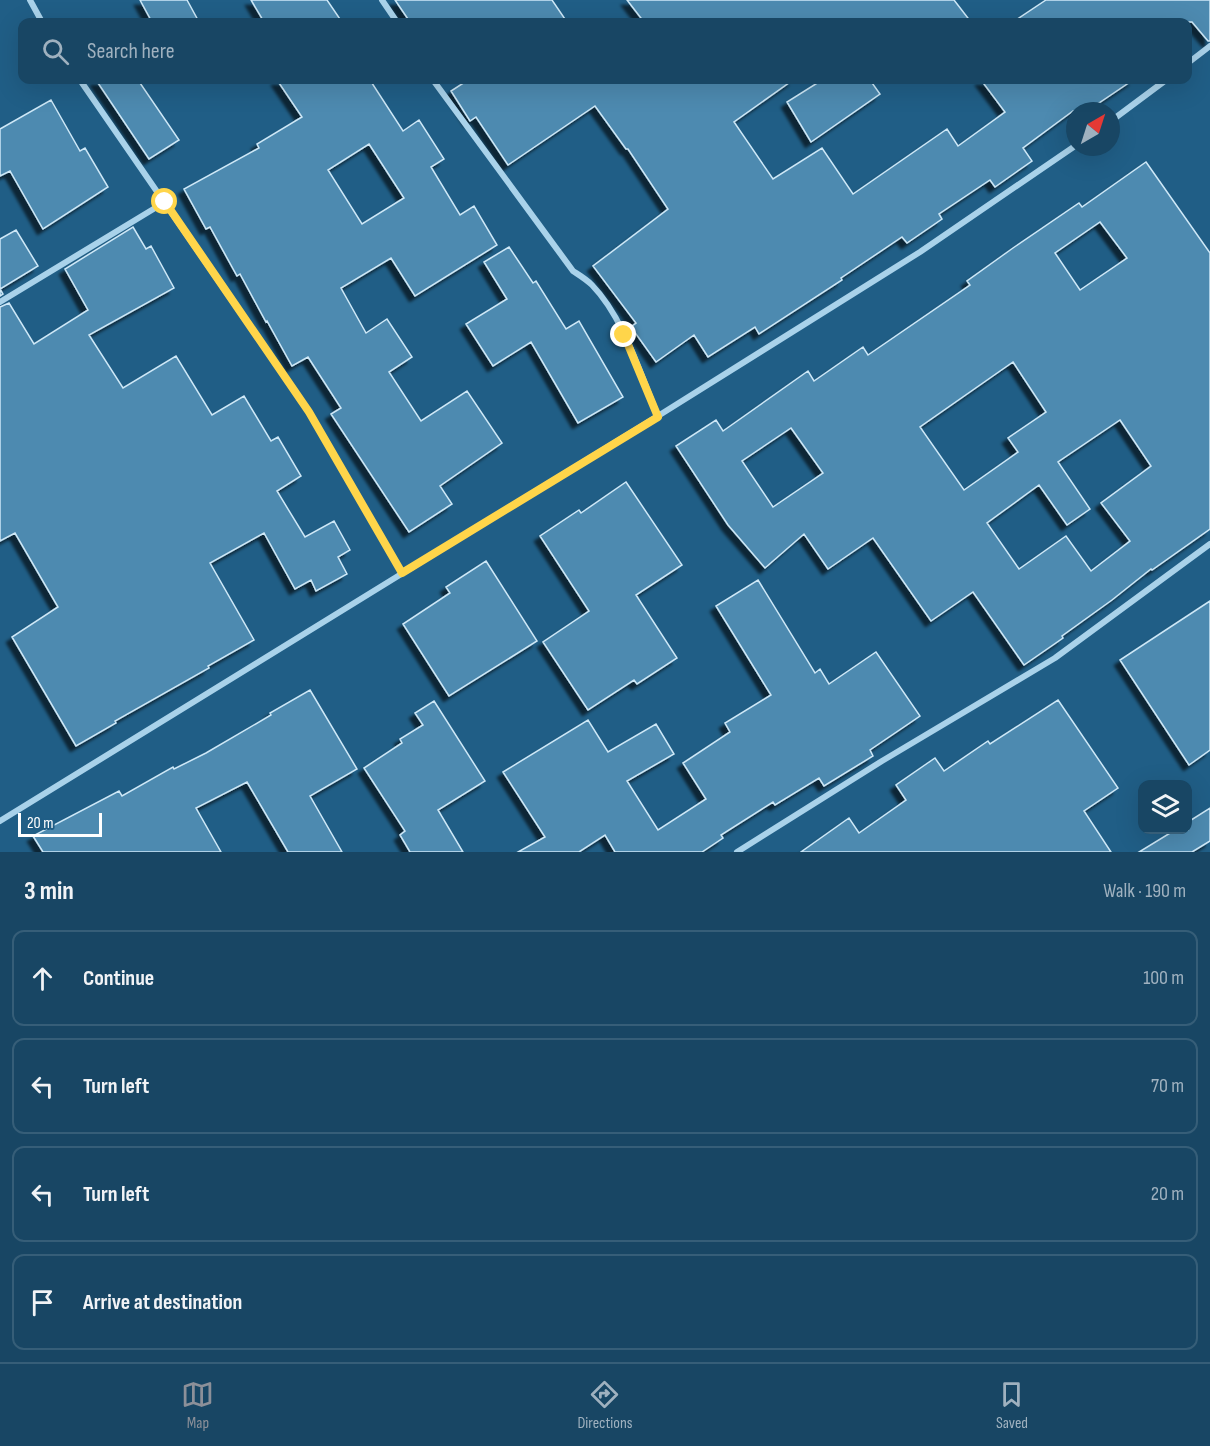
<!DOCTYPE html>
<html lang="en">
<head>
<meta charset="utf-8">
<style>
  body { margin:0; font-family:"Sofia Sans Condensed",sans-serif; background:#214d6a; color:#f1f3f6 }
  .controls { position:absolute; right:18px; bottom:18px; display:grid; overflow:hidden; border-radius:12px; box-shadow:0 6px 24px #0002 }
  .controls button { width:54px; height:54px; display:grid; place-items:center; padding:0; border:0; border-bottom:2px solid #365e78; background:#184664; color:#f1f3f6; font:30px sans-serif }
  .compass { position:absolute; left:1066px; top:102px; width:54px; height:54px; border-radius:50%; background:#184664; box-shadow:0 6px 24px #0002; rotate:39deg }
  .scale { position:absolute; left:18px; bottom:15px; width:84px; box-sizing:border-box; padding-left:6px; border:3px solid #fff; border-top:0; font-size:16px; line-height:21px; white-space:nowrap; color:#fff; -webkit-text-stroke:4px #205e86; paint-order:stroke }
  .stop { position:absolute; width:18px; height:18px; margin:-14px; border:4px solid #ffd54a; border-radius:50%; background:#fff }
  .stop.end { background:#ffd54a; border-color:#fff; box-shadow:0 2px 6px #0008 }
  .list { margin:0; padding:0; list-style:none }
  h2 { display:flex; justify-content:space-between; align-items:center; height:78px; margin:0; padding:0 24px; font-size:26px }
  h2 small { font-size:20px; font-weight:400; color:#9fb1bf }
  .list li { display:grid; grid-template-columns:39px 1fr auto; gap:18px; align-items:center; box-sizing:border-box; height:96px; margin:0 12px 12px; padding:0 12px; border:2px solid #365e78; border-radius:12px }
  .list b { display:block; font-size:22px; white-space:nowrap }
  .list em { font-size:20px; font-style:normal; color:#9fb1bf }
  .icon { flex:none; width:33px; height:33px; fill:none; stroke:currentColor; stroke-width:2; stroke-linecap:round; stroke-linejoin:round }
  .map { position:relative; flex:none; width:1210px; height:852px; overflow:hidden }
  .search { position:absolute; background:#184664; box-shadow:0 6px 24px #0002; left:18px; right:18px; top:18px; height:66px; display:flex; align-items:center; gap:15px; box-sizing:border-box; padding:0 21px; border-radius:12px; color:#9fb1bf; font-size:22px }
  .sheet { height:510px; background:#184664 }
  nav { display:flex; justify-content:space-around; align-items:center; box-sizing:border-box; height:84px; border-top:2px solid #365e78; background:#184664; font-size:16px; color:#9fb1bf }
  nav a { display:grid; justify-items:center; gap:3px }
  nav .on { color:#8c9099 }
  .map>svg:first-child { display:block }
  .building { fill:#4d8ab0; stroke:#cee8f7; stroke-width:1.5; fill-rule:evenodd; filter:url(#shadow) }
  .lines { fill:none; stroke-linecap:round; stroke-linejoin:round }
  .street { stroke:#a9d2ea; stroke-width:6 }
  .route { stroke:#ffd54a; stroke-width:8 }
</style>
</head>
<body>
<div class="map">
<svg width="1210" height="852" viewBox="0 0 1210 852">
  <defs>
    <filter id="shadow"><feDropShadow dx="-5.5" dy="5.5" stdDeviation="1.5" flood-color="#0009"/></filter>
  </defs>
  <rect width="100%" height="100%" fill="#205e86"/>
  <path class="building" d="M140,0H187L199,22H152Z
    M251,0H327L342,22H264Z
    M395,0H552L567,22H410Z
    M627,0H954L971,22H644Z
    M1046,0H1210V41H1208L1192,22H1013Z
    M96,80H138L179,140L149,159Z
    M277,80H370L403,131L419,120L444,159L431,167L460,215L474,206L497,245L415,296L391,258L341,288L366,333L387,319L412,357L389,372L421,421L467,391L502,443L440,486L452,504L409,532L331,414L341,408L308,357L292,366L267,321L266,322L240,274L237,276L210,227L206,229L184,189L259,148L257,144L302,117ZM369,144L404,198L362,224L328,170Z
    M468,80H793L734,122L773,179L822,148L853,194L947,129L958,146L1005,112L981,80H1133L1087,111H1073L1023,148L1032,161L995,187L990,180L939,214L942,219L907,243L902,237L841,278L842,280L759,334L755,327L708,357L694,335L656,362L631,327L636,323L593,266L668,209L628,149H626L595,106L508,165L476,117L470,121L451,91Z
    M822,80H870L880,94L811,142L787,102Z
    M51,100L80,151L85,148L108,187L43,229L10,171L0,176V129Z
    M1146,162L1210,253V529L1152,570L1151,569L1112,600L1062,636L1063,638L1024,665L973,592L931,621L873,538L828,569L804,534L765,568L728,525L676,446L716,420L723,431L808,371L814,381L863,347L868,355L970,285L967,281L1013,248L1079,203L1082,207ZM1100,222L1127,258L1080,290L1055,253ZM1013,362L1046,412L1008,438L1018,452L964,490L920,427ZM1120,420L1151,466L1101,503L1130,541L1091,571L1066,536L1019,569L987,523L1039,485L1067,525L1090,509L1058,462ZM791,428L823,473L773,507L742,461Z
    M133,227L146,249L151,246L174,288L89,335L123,388L176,356L212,415L244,396L271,441L278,437L301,476L277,491L305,537L334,521L350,550L338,557L347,574L316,591L311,580L295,589L264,533L210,563L254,640L208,666L209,668L115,721L116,723L76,746L12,637L58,607L15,533L0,541V307L9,303L34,344L88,310L65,269Z
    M16,230L38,266L0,289L3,294L0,296V239Z
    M509,247L533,283L536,281L566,329L579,321L623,397L578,423L531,342L493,366L466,324L507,299L484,262Z
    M626,482L682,565L636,595L677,658L637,684L634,680L588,710L543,642L589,611L540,536L579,510L581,513Z
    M486,561L537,641L449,696L403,624L450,593L446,587Z
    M758,580L815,673L820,669L829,684L876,652L920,716L870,750L873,756L824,786L819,778L775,805L773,802L721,835L723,838L702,852H615L605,835L579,852H518L545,837L503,772L588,720L608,752L656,724L674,754L627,781L658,830L706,799L683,763L730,732L725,723L771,695L716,606Z
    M1210,601V750L1189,765L1120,660Z
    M310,690L357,769L310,796L342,852H288L247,782L196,808L221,852H43L33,836L119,791L122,796L173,767L174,769L206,753L271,715L270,713Z
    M1058,700L1118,788L1084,811L1111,852H801L849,818L859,833L906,800L896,785L935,758L944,771L988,741L990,744Z
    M434,701L485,781L438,810L463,852H410L400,835L405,831L364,768L402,743L400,739L423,725L415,713Z
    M1210,808V841L1192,852H1139L1175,830H1188V822Z"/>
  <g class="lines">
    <path class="street" d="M30,0L42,22
      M382,0L397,22
      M1188,63L1210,46
      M80,80L309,412L402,573
      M433,80L573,271C579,275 586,279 592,285C624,318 640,374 658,416
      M1111,121L1166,80
      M0,302L165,202
      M0,821L658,416L920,252L1075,146
      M737,852L882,761L1055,658L1210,544"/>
  </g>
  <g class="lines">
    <path class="route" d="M165,202L309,412L402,573L658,417L624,335"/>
  </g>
</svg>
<div class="controls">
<button><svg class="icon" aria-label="layers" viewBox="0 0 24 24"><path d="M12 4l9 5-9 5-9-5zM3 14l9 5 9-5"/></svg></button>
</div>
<svg class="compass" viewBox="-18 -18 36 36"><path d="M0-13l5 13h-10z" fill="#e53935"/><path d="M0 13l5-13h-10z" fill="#9fb1bf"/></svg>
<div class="scale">20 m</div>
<div class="stop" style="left:165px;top:202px"></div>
<div class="stop end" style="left:624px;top:335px"></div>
<div class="search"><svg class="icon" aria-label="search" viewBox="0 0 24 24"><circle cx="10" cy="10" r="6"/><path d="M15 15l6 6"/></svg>Search here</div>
</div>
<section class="sheet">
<h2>3 min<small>Walk · 190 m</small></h2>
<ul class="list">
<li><svg class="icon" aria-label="ahead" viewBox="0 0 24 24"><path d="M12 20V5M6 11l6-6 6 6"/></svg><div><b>Continue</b></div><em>100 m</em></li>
<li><svg class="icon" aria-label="left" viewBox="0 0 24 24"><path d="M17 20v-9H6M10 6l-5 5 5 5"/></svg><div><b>Turn left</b></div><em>70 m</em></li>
<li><svg class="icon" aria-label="left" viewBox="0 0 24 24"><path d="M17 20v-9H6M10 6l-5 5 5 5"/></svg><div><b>Turn left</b></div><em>20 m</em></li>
<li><svg class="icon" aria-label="arrive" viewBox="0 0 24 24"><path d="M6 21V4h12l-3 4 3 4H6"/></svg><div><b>Arrive at destination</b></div></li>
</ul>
</section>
<nav>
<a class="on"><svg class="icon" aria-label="map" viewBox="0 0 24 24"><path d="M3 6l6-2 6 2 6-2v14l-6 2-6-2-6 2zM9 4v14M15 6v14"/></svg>Map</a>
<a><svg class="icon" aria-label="directions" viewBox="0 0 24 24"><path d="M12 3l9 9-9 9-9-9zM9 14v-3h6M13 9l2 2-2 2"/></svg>Directions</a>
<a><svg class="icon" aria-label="saved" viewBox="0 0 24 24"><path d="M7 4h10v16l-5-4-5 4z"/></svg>Saved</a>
</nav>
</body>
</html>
